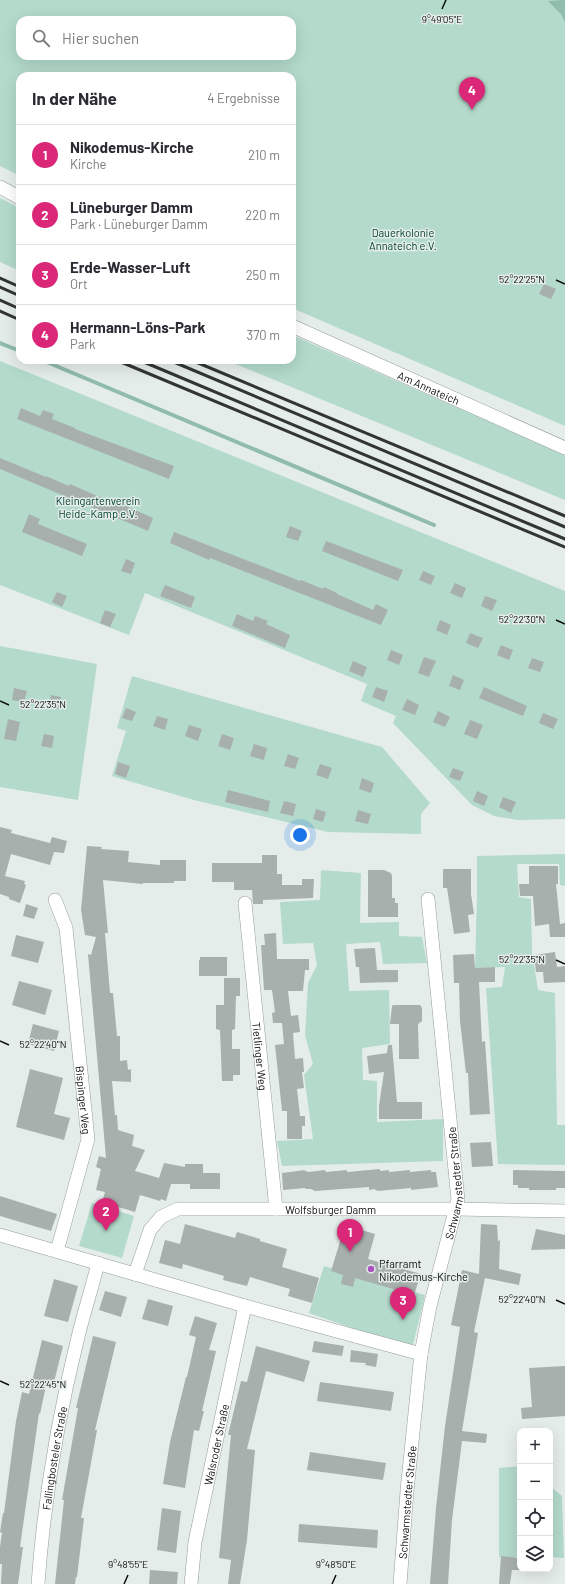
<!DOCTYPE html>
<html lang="de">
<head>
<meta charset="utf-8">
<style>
  body { margin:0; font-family:Barlow,sans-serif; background:#f7f7f7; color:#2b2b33 }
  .controls { position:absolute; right:12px; bottom:12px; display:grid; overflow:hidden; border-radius:8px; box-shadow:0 4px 16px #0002 }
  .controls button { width:36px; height:36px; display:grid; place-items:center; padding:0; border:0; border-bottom:1px solid #e1e1e2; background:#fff; color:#2b2b33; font:20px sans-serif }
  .you { position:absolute; left:300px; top:835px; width:14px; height:14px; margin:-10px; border:3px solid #fff; border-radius:50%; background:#1a73e8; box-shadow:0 0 0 6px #1a73e833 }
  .badge { display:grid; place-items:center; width:26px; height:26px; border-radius:50%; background:#db2777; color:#fff; font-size:13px; font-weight:700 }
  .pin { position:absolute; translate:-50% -33px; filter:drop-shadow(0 1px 2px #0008) }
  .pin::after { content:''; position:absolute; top:21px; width:14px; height:12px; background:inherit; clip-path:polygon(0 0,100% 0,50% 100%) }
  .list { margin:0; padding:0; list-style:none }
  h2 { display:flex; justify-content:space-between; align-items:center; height:52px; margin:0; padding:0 16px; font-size:17px }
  h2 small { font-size:13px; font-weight:400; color:#7c7c81 }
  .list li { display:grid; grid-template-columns:26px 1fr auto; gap:12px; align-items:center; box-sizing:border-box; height:60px; padding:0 16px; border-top:1px solid #e1e1e2 }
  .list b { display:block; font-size:15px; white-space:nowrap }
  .list p { margin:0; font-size:13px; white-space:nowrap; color:#7c7c81 }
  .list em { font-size:13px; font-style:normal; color:#7c7c81 }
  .icon { flex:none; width:22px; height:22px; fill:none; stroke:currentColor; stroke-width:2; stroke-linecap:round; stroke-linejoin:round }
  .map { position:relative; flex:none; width:565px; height:1584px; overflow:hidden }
  .search { position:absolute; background:#fff; box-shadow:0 4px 16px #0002; left:16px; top:16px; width:280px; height:44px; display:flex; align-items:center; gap:10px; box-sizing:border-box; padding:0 14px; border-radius:12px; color:#7c7c81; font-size:15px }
  .panel { position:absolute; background:#fff; box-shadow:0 4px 16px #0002; left:16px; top:72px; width:280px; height:292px; border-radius:12px }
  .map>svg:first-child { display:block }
  .green { fill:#b3dacb; fill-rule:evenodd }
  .water { fill:#90bcac }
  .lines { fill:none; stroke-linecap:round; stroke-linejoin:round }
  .stream { stroke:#90bcac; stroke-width:4 }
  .building { fill:#a8b0ad }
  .minor-casing { stroke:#959d9a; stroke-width:14 }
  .minor { stroke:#fff; stroke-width:13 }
  .rail { stroke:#323533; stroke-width:3 }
  .ticks { fill:none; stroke:#0c0e0d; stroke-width:1.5 }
  .poi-dot { fill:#ac52be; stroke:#e5edea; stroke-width:1.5 }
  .labels { text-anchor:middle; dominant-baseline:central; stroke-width:3; stroke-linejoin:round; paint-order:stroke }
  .park-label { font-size:11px; fill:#004232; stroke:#e5edea }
  .street-label { font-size:11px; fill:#0c0e0d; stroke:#e5edea }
  .poi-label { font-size:11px; fill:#0c0e0d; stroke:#e5edea; text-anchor:start }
  .ticks-label { font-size:10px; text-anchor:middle; fill:#0c0e0d; stroke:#e5edea; stroke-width:3; stroke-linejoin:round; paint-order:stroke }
</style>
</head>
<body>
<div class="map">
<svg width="565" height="1584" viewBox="0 0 565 1584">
  <rect width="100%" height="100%" fill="#e5edea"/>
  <path class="green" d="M0,0H565V426L292,308V76H20V176L0,166ZM20,20H292V56H20Z
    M0,198L20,208V271L0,262Z
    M292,335L565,455V500L226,360H292Z
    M0,361L565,591V819L518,820L494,816L472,805L393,723L396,716L361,701L367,684L145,593L129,635L0,585Z
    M0,646L97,664L78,800L0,787Z
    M132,676L382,747L430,803L421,814V834L328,832L194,800L112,776L126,731L117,728Z
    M565,854V886L560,885L559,864H517L519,897L531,899L532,952L538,990L555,993L557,1125H565V1165L498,1164L486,988L502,987L505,967L475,968L477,896V856Z
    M321,870L361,873L360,923L399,922V936L422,937L427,963L383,964L380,942L346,944L349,991L389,990L390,1044L362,1048L363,1080L377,1081V1122L443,1119V1161L282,1166L277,1141L313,1139L304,1075L313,1064L305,1035L308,983L317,965L313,943L283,944L280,902L320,900Z
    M92,1203L134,1216L122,1258L79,1246Z
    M324,1266L425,1295L412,1349L309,1313Z
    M520,1466V1557H499V1468Z
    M550,1486L562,1496L564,1558L550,1557Z"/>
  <path class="water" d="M565,0V22L561,14L548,1Z"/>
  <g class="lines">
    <path class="stream" d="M0,343L20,351
      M42,360L434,525"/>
  </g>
  <path class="building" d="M544,284L556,289L551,299L539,294Z
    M21,408L40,416L43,410L54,414L52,419L75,428V429L174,466L169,479L17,419Z
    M0,458L46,477V476L69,486L70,484L118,505L119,503L153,518L148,531L0,469Z
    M29,514L40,519L38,524L87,544L82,556L22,532Z
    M290,526L302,531L298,541L286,537Z
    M174,532L300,581L301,580L323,589L324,587L337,593V594L373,610L376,604L388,610L381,625L210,558L209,560L170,543Z
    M326,541L403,570L398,581L322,551Z
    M126,559L135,563L131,574L121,571Z
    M423,571L435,576L431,585L419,580Z
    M455,583L466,588L462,598L450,593Z
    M165,585L195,597L191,608L160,596Z
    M57,592L67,596L62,607L52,602Z
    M485,596L497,600L492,611L481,606Z
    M105,610L116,614L110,627L100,623Z
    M237,614L253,621L255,616L268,621L266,624L290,635L285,648L232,626Z
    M440,620L451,625L447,635L436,630Z
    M470,633L483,638L478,648L466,643Z
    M501,645L513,650L509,660L497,655Z
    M391,650L403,655L399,665L387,660Z
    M424,657L436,661L429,677L418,673Z
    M532,658L544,662L540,672L528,668Z
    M353,661L367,667L363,677L349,671Z
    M453,675L464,680L460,690L449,686Z
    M376,687L388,691L384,702L372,697Z
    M484,687L527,706L523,716L479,698Z
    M14,688L27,691L24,702L12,700Z
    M51,695L61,697L59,709L49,707Z
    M407,699L419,705L415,715L402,710Z
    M126,708L136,712L132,721L122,718Z
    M438,711L450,717L445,727L433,722Z
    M543,713L558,719L553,729L539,723Z
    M157,716L168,719L165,730L153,726Z
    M8,719L20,722L16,741L4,739Z
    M470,720L483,725L477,739L464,734Z
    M189,725L202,729L198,741L185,736Z
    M44,734L54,736L52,748L41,746Z
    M222,734L234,738L230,750L218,746Z
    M254,744L267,748L264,760L250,756Z
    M288,754L299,758L295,769L284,766Z
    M118,762L130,766L126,778L115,774Z
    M320,764L332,768L328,779L316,775Z
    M453,768L464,772L460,781L449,777Z
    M362,778L374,783L371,793L359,789Z
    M228,790L270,801L268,812L225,802Z
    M477,791L488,796L484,806L473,801Z
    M503,797L516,802L511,813L499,807Z
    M284,801L296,804L293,816L280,813Z
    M316,809L326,812L323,822L313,819Z
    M358,810L371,814L368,824L355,821Z
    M0,827L12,830L11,833L50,843L52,837L67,841L64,853L54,852L50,865L11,854L5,876L25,881L24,884L26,885L20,903L9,899V897L0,894Z
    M87,846L102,847L101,849L129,851L128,862L160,865V860H186V881H174V883H143V884L103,880L108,933H105L110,993H113L117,1036H120V1061L127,1060L128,1070L131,1069V1082L112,1081L115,1115H117L118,1130L134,1135L132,1146L145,1150L135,1171L159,1178L164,1163L185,1167V1164H203V1173H220V1189H190V1184H171L166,1201L161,1199L160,1201L140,1195L135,1212L102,1202L105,1192L96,1190L101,1169L96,1167L99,1156L106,1158L88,954L91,955L96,937L85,935L81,910Z
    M262,855H277V874H282V885H302V879H314L313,898L263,900V904H253L252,890H234V882H212V863H262Z
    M529,866H558V884H556L560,924L565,923V937H550L549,924L535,926L533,896H520L519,884H529Z
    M443,869H471V894L474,914L468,915L470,932L454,934L447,888H443Z
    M368,870H384L391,873L392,876V898H395V903H398V917H368Z
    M26,904L38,908L34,919L23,916Z
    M276,933L277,959H309V970H305L303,991H288L291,1016L298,1015L300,1032L293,1033L295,1059L303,1058L304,1072H302L304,1088L297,1089L300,1116H305V1126H302V1139H287V1111H282L275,1045L284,1044L282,1023H273L272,1013L275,1012L272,990H264L261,945H265L264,934Z
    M16,935L44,942L38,963L11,956Z
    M375,948L377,970H398V982L360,983L359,967H356L354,949Z
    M555,952L557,967L565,966V982L544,983L543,972H536L534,955Z
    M474,954L475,968L495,967V982H479L482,1042L485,1041L490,1114L470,1115L468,1073H466L460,1021L459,983H454L453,955Z
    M200,957H227V976H199V960H200Z
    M224,978H240V996H236L235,1029L232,1030V1049H240V1075H233V1081H222L220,1030L216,1029V1005H224Z
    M19,981L52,990L45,1015L12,1005Z
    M393,1005H420L422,1008V1021L418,1024L419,1059H399V1024H390L392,1006Z
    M33,1024L59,1031L54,1051L28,1044Z
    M388,1045H392L397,1102H422V1119H379V1106L384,1072L369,1074L367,1056L387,1053Z
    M30,1069L63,1078L54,1114L70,1118L64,1140L16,1127Z
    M491,1142L493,1166L472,1167L470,1143Z
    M380,1169V1171L389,1170V1172L410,1170V1172L431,1170V1172H436L438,1187L411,1190V1188L378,1191L374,1189L369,1190V1187L315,1191L311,1189H306L305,1188L283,1190L282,1173L305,1170V1171L309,1172L325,1170L326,1172L347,1170V1172Z
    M513,1170L565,1171V1188H556V1190H529V1188H518V1185H513Z
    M0,1196L57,1214L51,1231L0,1216Z
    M185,1224L235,1238L237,1232L260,1239V1241L287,1249L282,1267L319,1278L312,1303L288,1296L290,1289L250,1277L247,1286L223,1280L224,1276L183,1264L182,1269L159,1263L165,1240L180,1244Z
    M481,1224L497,1225L498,1241L500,1240L499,1269L521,1274L519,1285L485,1278L474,1332L478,1333L462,1431L487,1434L486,1443L462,1441L452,1520L448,1584H430L436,1508L445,1426L460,1327L451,1325L462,1270L479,1274Z
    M345,1225L375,1234L368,1259L421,1274L414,1295L355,1278L353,1287L341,1284L343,1275L331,1271Z
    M536,1229L565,1235V1249L531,1250Z
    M54,1279L78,1286L68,1322L44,1316Z
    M105,1291L127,1297L121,1317L99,1310Z
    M148,1299L173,1306L168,1326L142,1319Z
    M195,1316L217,1323L209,1350L216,1351L202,1411H204L199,1431L194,1430L185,1488L163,1484L170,1442L186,1377H187L196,1337L189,1335Z
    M93,1336L116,1342L95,1430H97L81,1518H84L77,1577H76L75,1584H55L64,1500H62L78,1408H76Z
    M42,1340L63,1346L54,1382L47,1381L40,1414L39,1413L20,1547H23L18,1584H1L2,1564H0V1547L2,1533L0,1532L3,1513H4L16,1421L22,1392L29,1394Z
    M314,1341L344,1346L342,1356L312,1352Z
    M256,1346L310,1361L304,1382L266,1371L247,1449L255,1450L247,1540L240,1584H228L231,1560L219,1558L231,1435H228L241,1381L247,1382Z
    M351,1350L378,1354L376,1367L365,1365L366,1363L350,1362Z
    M565,1366V1416L522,1419L521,1408L532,1407L529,1368Z
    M320,1382L394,1392L391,1411L317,1401Z
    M310,1452L386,1463L383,1480L307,1470Z
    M162,1508L181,1511L176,1553L157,1550Z
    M299,1524L378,1530L377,1548L298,1542Z
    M501,1556L520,1558V1570H512L510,1584H499Z
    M150,1570L178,1572L177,1584H149Z"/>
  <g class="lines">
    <g class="minor-casing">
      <g id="minor">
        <path d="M0,187L20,198"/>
        <path id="s1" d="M292,326L565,448"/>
        <path id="s2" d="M55,900L66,928L88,1139L57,1251"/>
        <path id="s3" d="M245,903L276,1209"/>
        <path d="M0,1235L245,1306L421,1354"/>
        <path id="s4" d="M135,1274L150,1230L161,1217L178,1209H455L565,1211"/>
        <path id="s5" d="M38,1584C44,1501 58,1417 78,1337C84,1312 92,1288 98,1263"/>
        <path id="s6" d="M191,1584L195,1542L245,1306"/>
        <path id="s7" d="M400,1584L407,1491L421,1354L430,1306L458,1200L428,899"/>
      </g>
    </g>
    <use href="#minor" class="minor"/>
    <path class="rail" d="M0,278L20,287
      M0,287L20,296
      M0,300L20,309
      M0,311L20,320
      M116,360L565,547
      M139,360L565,539
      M169,360L565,527
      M191,360L565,516"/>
  </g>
  <path class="ticks" d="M442,9L446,0M556,280L565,284M556,620L565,624M0,701L9,705M556,960L565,964M0,1041L9,1045M556,1300L565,1304M0,1381L9,1385M124,1584L128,1575M332,1584L336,1575"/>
  <circle class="poi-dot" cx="371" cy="1269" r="4"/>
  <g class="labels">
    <g class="park-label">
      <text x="403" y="232">Dauerkolonie<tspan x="403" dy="13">Annateich e.V.</tspan></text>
      <text x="98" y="500">Kleingartenverein<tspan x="98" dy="13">Heide-Kamp e.V.</tspan></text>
    </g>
    <g class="street-label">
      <text stroke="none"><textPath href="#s1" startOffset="150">Am Annateich</textPath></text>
      <text stroke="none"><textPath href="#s3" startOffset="154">Tietlinger Weg</textPath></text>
      <text stroke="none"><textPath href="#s2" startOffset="203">Bispinger Weg</textPath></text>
      <text stroke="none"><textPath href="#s7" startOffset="406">Schwarmstedter Straße</textPath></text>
      <text stroke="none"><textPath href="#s4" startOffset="235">Wolfsburger Damm</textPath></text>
      <text stroke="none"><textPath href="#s6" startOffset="142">Walsroder Straße</textPath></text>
      <text stroke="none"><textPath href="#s5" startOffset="127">Fallingbosteler Straße</textPath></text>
      <text stroke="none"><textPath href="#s7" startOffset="82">Schwarmstedter Straße</textPath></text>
    </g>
    <g class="poi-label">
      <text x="379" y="1263">Pfarramt<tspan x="379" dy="13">Nikodemus-Kirche</tspan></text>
    </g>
  </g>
  <g class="ticks-label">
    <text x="442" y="23">9°49'05"E</text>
    <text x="522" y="283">52°22'25"N</text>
    <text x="522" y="623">52°22'30"N</text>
    <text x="43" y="708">52°22'35"N</text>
    <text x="522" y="963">52°22'35"N</text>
    <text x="43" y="1048">52°22'40"N</text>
    <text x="522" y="1303">52°22'40"N</text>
    <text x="43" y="1388">52°22'45"N</text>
    <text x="128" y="1568">9°48'55"E</text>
    <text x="336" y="1568">9°48'50"E</text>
  </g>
</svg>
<div class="controls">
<button>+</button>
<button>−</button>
<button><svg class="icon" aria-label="locate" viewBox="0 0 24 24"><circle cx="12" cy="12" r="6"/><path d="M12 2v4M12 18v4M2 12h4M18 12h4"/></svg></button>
<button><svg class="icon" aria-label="layers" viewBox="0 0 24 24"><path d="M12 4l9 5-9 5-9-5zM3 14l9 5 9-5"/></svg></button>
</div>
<div class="you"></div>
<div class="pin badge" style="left:350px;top:1252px">1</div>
<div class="pin badge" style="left:106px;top:1231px">2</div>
<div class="pin badge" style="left:403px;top:1320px">3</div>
<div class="pin badge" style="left:472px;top:110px">4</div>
<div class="search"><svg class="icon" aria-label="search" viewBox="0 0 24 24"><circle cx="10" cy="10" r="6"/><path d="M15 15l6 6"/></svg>Hier suchen</div>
<section class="panel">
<h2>In der Nähe<small>4 Ergebnisse</small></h2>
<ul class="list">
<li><span class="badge">1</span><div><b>Nikodemus-Kirche</b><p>Kirche</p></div><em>210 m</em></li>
<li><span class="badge">2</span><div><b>Lüneburger Damm</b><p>Park · Lüneburger Damm</p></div><em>220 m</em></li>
<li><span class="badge">3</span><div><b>Erde-Wasser-Luft</b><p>Ort</p></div><em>250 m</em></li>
<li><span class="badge">4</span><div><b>Hermann-Löns-Park</b><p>Park</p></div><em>370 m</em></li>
</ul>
</section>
</div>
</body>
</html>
